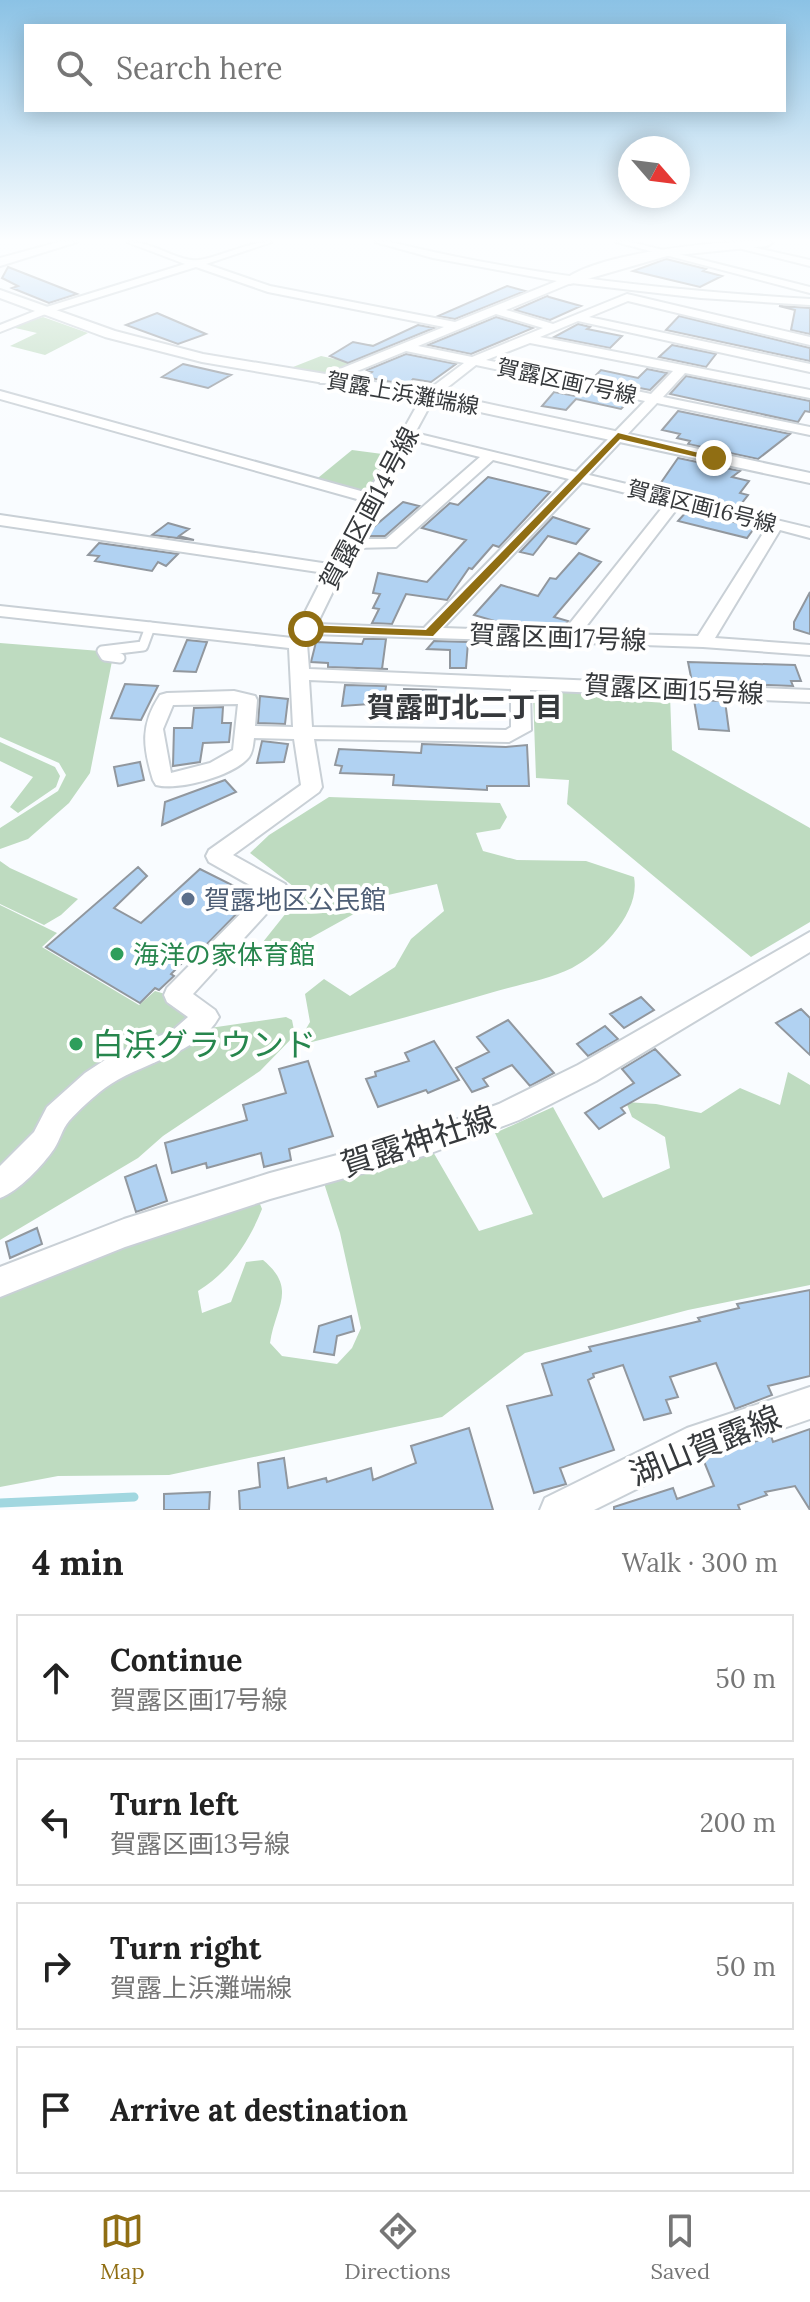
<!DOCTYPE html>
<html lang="en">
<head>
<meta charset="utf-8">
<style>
  body { margin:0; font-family:Lora,"Noto Sans JP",serif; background:#f6f6f6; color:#222 }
  .compass { position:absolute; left:618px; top:136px; width:72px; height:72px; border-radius:50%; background:#fff; box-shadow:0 4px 20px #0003; rotate:118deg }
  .stop { position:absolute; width:24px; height:24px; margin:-18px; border:6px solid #906e13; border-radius:50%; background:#fff }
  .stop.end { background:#906e13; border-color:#fff; box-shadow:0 2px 8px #0008 }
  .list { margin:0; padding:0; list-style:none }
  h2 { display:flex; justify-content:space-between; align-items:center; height:104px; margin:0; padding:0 32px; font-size:34px }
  h2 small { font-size:26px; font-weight:400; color:#767676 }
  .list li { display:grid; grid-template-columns:52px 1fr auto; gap:24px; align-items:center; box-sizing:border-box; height:128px; margin:0 16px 16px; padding:0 16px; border:2px solid #e0e0e0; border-radius:0px }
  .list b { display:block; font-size:30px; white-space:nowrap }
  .list p { margin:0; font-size:26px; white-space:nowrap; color:#767676 }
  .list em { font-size:26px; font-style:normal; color:#767676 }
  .icon { flex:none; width:44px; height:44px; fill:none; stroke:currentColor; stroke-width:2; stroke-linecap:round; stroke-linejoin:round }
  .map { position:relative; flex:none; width:810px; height:1510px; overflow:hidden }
  .search { position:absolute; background:#fff; box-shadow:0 4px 20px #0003; left:24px; right:24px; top:24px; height:88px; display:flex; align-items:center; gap:20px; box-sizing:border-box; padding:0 28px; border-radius:0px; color:#767676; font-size:30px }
  .sheet { height:680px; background:#fff }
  nav { display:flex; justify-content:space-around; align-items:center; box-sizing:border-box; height:112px; border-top:2px solid #e0e0e0; background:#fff; font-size:22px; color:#767676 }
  nav a { display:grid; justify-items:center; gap:4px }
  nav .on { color:#906e13 }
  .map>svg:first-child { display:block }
  .green { fill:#bedbc0 }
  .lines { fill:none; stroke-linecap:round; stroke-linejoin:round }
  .stream { stroke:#a1d7e0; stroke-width:9 }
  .building { fill:#b1d2f2; stroke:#91979e; stroke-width:2 }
  .service-casing { stroke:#c9d0d6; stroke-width:13 }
  .minor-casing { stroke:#c9d0d6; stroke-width:4 }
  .tertiary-casing { stroke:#c9d0d6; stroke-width:4 }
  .service { stroke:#fff; stroke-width:9 }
  .minor { fill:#fff; fill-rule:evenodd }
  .tertiary { fill:#fff; fill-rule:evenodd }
  .route { fill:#906e13 }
  .service-dot { fill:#5c6f8a; stroke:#fff; stroke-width:3 }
  .leisure-dot { fill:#2e9e5b; stroke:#fff; stroke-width:3 }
  .labels { text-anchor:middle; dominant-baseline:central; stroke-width:8; stroke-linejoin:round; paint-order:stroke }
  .far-street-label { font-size:22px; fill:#36393c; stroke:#fff }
  .street-label { font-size:26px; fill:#36393c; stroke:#fff }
  .service-label { font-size:26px; fill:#4e5e75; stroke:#fff; text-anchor:start }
  .leisure-label { font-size:26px; fill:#27864d; stroke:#fff; text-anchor:start }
  .neighbourhood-label { font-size:28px; font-weight:bold; fill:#36393c; stroke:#fff }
  .near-leisure-label { font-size:32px; fill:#27864d; stroke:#fff; text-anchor:start }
  .near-street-label { font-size:32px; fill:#36393c; stroke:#fff }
</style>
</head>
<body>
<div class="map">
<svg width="810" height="1510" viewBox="0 0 810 1510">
  <rect width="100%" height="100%" fill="#f9fcff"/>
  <path class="green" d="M43,317L88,333L45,355L10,346L37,333L11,327Z
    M369,344L393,349C347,369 339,377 288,369L321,356L335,359Z
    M352,450L390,455L369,494L313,482Z
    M0,643L100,651L99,656L112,661L90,773L69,803L28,839L0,849V828L58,791L66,775L59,763L0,737Z
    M550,688L670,695L672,750L810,828V922L751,957L567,804L569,780L536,778L533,694Z
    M0,742L55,767L60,776L56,787L18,813L10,807L33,777L0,761Z
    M329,797L500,803L507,817L500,829L476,833L483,851L517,860L586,861L634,877C641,912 601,953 572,968C550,979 521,984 497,991C430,1011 364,1029 296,1046L310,1022L305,994L324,979L350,996L395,967L411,939L444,911L437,884L388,895L305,941L255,952L302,893L250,853L269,835Z
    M0,861L10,868L78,899L61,915L44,925L0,904Z
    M0,905L57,933L42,947L139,1005L155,991L165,994L195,1016L44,1128L0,1179Z
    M286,1017L292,1020L295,1035L260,1071L163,1136L138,1158L0,1240V1196L79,1102L203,1029Z
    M788,1072L810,1085V1285L688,1310L525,1353L442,1417L169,1475L58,1476L0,1487V1292L126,1242L258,1199L262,1209C249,1242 229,1272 198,1291L202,1313L231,1302L246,1262L263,1260C298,1289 275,1307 270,1343L282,1356L337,1364L352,1348L361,1328L340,1233L323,1180L432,1150L479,1231L533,1214L495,1133L553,1107L603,1198L670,1168L665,1137L632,1117L626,1102L656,1104L701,1113L740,1088L780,1105Z"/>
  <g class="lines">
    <path class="stream" d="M0,1503L134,1497"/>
  </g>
  <path class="building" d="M666,259L706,269L703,271L722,276L700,287L633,271Z
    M8,267L77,294L49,303L12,288L18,286L2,278Z
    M507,286L525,291L455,319L438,316Z
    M547,296L549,297L581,306L550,320L515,310Z
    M779,306L810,308V334L791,330L795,310Z
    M157,313L206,334L178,344L126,325Z
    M679,316L810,348V361L666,330Z
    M496,317L533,328L471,354L428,345Z
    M578,324L590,327L587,329L622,336L610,348L554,337Z
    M418,325L434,328L348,363L330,356L353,342L373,346Z
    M672,345L716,354L706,367L659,357Z
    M406,354L456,364L431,382L413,379L408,385L365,377L372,372L367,370Z
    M183,364L231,375L208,388L162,377Z
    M647,369L667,373L650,390L592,379L601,370L638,378Z
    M686,376L810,401V412L805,411L798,422L670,394Z
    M581,390L629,401L621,409L576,399L566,410L542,406L554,392L575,396Z
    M678,411L790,434L758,459L688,444L690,441L677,438L680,434L662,430Z
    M678,458L740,471L732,477L749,481L740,493L748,495L738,508L658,487Z
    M488,477L550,492L499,547L493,545L472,569L469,568L447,600L406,594L392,624L372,623L379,609L373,608L380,594L373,593L378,573L427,582L466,540L422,528L450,503L458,505Z
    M403,502L419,506L385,536H363Z
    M687,511L755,527L747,538L678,521Z
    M553,517L589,529L576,544L548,536L533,555L520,552Z
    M168,523L189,529L179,536L194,540L152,535Z
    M99,543L178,554L166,566L158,562L152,571L95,561L99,556L88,555Z
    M579,553L601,562L554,617L568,621L562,629L515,627L474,615L501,585L538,596L550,578L556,579Z
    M810,592V634L794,629V622Z
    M364,639H386L382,669H388L328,667V663L311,662L316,642L362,644Z
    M187,640L207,642L196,672L174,671Z
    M434,641L468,642L466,668H450V650L427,649Z
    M688,662L795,665L801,681H791L793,686L692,682Z
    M125,684L158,686L141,720L111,718Z
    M345,685L386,686L384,703L342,706Z
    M404,689L436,690L432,715L403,710Z
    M260,696L288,699L285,724L258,723Z
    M694,700L725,701L729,731L699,729Z
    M223,707L222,723H231L229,742L203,743L200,762L173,766L174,728H192L194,708Z
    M262,741L288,744L284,762L257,763Z
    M422,744L506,747L527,745L529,786H487V790L393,785L394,775L340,773L342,766L335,765L339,749L421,753Z
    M140,762L144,780L118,786L114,767Z
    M225,780L236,792L162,825L165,802Z
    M138,867L147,876L114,908L141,923L200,869L254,896L206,945L202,943L171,974L174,976L159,990L155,988L140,1003L46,947Z
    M641,997L654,1010L624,1028L610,1014Z
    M801,1009L810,1018V1055L776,1023Z
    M508,1020L554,1073L530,1086L512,1065L483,1079L488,1086L472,1092L456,1068L489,1052L477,1037Z
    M605,1026L618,1039L588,1056L577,1044Z
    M434,1041L459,1080L428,1093L426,1090L378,1107L366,1079L376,1076L375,1072L409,1061L405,1053Z
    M655,1049L680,1075L621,1108L625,1113L599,1129L585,1113L634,1083L622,1069Z
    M308,1061L333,1136L289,1149L291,1160L264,1167L261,1153L207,1168L206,1163L172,1173L165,1143L247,1120L243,1105L286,1093L279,1069Z
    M156,1165L167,1201L136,1212L125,1177Z
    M37,1228L42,1244L10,1258L6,1242Z
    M810,1290V1376L768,1386L772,1395L735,1409L716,1363L670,1377L678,1397L666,1400L671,1413L644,1420L623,1365L593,1374L594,1377L588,1380L614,1450L560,1468L566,1484L534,1493L507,1406L552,1395L542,1364L591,1351L589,1347L700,1321L698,1318L739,1308L737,1304Z
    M351,1316L354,1331L337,1336L334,1355L314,1352L319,1326Z
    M469,1428L493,1510H240L239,1491L260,1487L258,1463L284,1458L288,1488L326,1478L327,1482L371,1468L373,1480L416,1463L411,1446Z
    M810,1429V1510L795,1486L765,1492L767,1495L738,1505L740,1510H614V1507L673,1488L677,1499L714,1486L703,1459L771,1436L773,1442Z
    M210,1492L209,1510H164V1494Z"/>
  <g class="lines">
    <g class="service-casing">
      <path id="service" d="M120,658L105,656L102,651L143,646L150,627"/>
    </g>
    <g class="minor-casing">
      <path id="minor" d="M127,242C151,240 179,263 199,260C224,256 246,242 272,242L206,264L270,286L455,322L557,281L433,258L375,242H390C528,276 668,290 810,299V305L701,298L571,283L506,310L553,324L627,294L810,337V345L628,301L589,317L810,364V372L578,321L540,337L810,390V398L685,373L663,397L810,427V435L657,403L589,475L810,528V538L780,530L715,638L810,645V655L703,647L312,634L307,644L309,669L810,690V702L530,690L531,730L509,742L314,739L322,787L319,792L233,855L285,884L288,890L193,994L215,1010L219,1017C200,1053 137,1064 105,1088C93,1097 79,1110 69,1121C62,1129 60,1140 54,1149C43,1165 19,1191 0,1198V1166L34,1132L47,1107L85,1073L114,1054L172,1031L188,1017L167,1002L164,995L167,988L262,892L209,862L206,856L209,850L301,785L294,739L254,738C253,745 253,751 249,757C234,776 178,791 156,785L153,780C143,747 140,725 160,695L167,693L234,691L255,696L257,700L255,726L293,727L289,648L0,616V606L292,638L325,573L0,525V515L329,564L364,501L0,399V391L368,493L424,393L464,363L406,351L328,383H320V377L444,327L268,292L196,267L48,313L0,332V325L40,309L185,264ZM496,314L543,328L472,357L418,346ZM530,343L673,371L651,394L486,360ZM476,365L645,401L576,472L415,433L434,398ZM412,440L480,457L386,539H358ZM493,460L569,479L424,628L317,624L354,548L396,547ZM582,482L666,503L563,632L443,628ZM679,506L767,527L698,636L581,633ZM309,680L511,689V727L506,730L312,727ZM238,704L233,750L210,763L171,773L163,729L173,705Z
        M616,242H631L810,287V293Z
        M730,242L810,260V266L730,246Z
        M810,932V952L596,1081L519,1120L423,1156L270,1199L125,1247L0,1297V1267L124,1219L270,1173L423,1132L499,1104L578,1065Z
        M810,1387V1419L705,1455L594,1510H540L545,1498L687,1428Z"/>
    </g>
    <g class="tertiary-casing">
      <path id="tertiary" d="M59,242H77L0,266V258Z
        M773,242L767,246L667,256L570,284L564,280C599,252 727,239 773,242Z
        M0,290L115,331L203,354L429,391L810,473V483L429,401L202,362L105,337L0,298Z"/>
    </g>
    <use href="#service" class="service"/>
    <use href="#minor" class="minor"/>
    <use href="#tertiary" class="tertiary"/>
  </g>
  <linearGradient id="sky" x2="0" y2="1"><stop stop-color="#8bc2e5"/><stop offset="0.53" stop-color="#fcfeff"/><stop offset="1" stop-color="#fcfeff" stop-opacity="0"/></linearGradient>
  <rect width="810" height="453" fill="url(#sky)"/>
  <path class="route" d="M618,433L719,458L714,461L620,439L433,636L306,632L300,629L306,625L426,630Z"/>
  <circle class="service-dot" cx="188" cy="899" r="8"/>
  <g class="leisure-dot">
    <circle cx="117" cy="954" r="8"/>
    <circle cx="76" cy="1044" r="8"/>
  </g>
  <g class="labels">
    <g class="far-street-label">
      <text transform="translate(567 381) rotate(12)">賀露区画7号線</text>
      <text transform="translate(403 393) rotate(10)">賀露上浜灘端線</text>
      <text transform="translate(702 506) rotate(14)">賀露区画16号線</text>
    </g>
    <g class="street-label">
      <text transform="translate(369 508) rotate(-62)">賀露区画14号線</text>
      <text transform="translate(558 637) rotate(2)">賀露区画17号線</text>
      <text transform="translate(674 689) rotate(3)">賀露区画15号線</text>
    </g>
    <g class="service-label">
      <text x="204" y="899">賀露地区公民館</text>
    </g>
    <g class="leisure-label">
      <text x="133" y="954">海洋の家体育館</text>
    </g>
    <g class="neighbourhood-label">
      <text x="465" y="707">賀露町北二丁目</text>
    </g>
    <g class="near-leisure-label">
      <text x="92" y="1044">白浜グラウンド</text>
    </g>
    <g class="near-street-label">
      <text transform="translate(418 1141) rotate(-18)">賀露神社線</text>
      <text transform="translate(705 1445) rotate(-22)">湖山賀露線</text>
    </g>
  </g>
</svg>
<svg class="compass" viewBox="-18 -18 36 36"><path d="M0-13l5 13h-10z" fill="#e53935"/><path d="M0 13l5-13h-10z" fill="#767676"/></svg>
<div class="stop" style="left:306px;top:629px"></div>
<div class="stop end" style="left:714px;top:458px"></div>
<div class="search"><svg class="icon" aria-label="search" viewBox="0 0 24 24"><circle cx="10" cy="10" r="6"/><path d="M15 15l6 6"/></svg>Search here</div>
</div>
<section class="sheet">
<h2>4 min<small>Walk · 300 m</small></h2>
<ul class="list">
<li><svg class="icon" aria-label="ahead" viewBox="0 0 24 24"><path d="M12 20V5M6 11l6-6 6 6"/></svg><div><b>Continue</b><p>賀露区画17号線</p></div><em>50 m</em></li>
<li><svg class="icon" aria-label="left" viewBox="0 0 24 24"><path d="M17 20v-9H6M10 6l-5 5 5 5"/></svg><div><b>Turn left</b><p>賀露区画13号線</p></div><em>200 m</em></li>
<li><svg class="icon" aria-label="right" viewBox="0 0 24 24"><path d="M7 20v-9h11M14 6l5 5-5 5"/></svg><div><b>Turn right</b><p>賀露上浜灘端線</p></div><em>50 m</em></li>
<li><svg class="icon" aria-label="arrive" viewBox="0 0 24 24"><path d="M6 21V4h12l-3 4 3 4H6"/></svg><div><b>Arrive at destination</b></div></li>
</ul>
</section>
<nav>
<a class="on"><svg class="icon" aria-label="map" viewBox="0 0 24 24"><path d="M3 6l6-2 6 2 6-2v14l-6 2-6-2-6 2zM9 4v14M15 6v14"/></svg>Map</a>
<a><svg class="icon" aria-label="directions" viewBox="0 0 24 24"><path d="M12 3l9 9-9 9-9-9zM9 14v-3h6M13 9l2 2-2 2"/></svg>Directions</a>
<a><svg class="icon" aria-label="saved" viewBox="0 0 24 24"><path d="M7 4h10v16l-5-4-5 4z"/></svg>Saved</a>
</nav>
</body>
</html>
